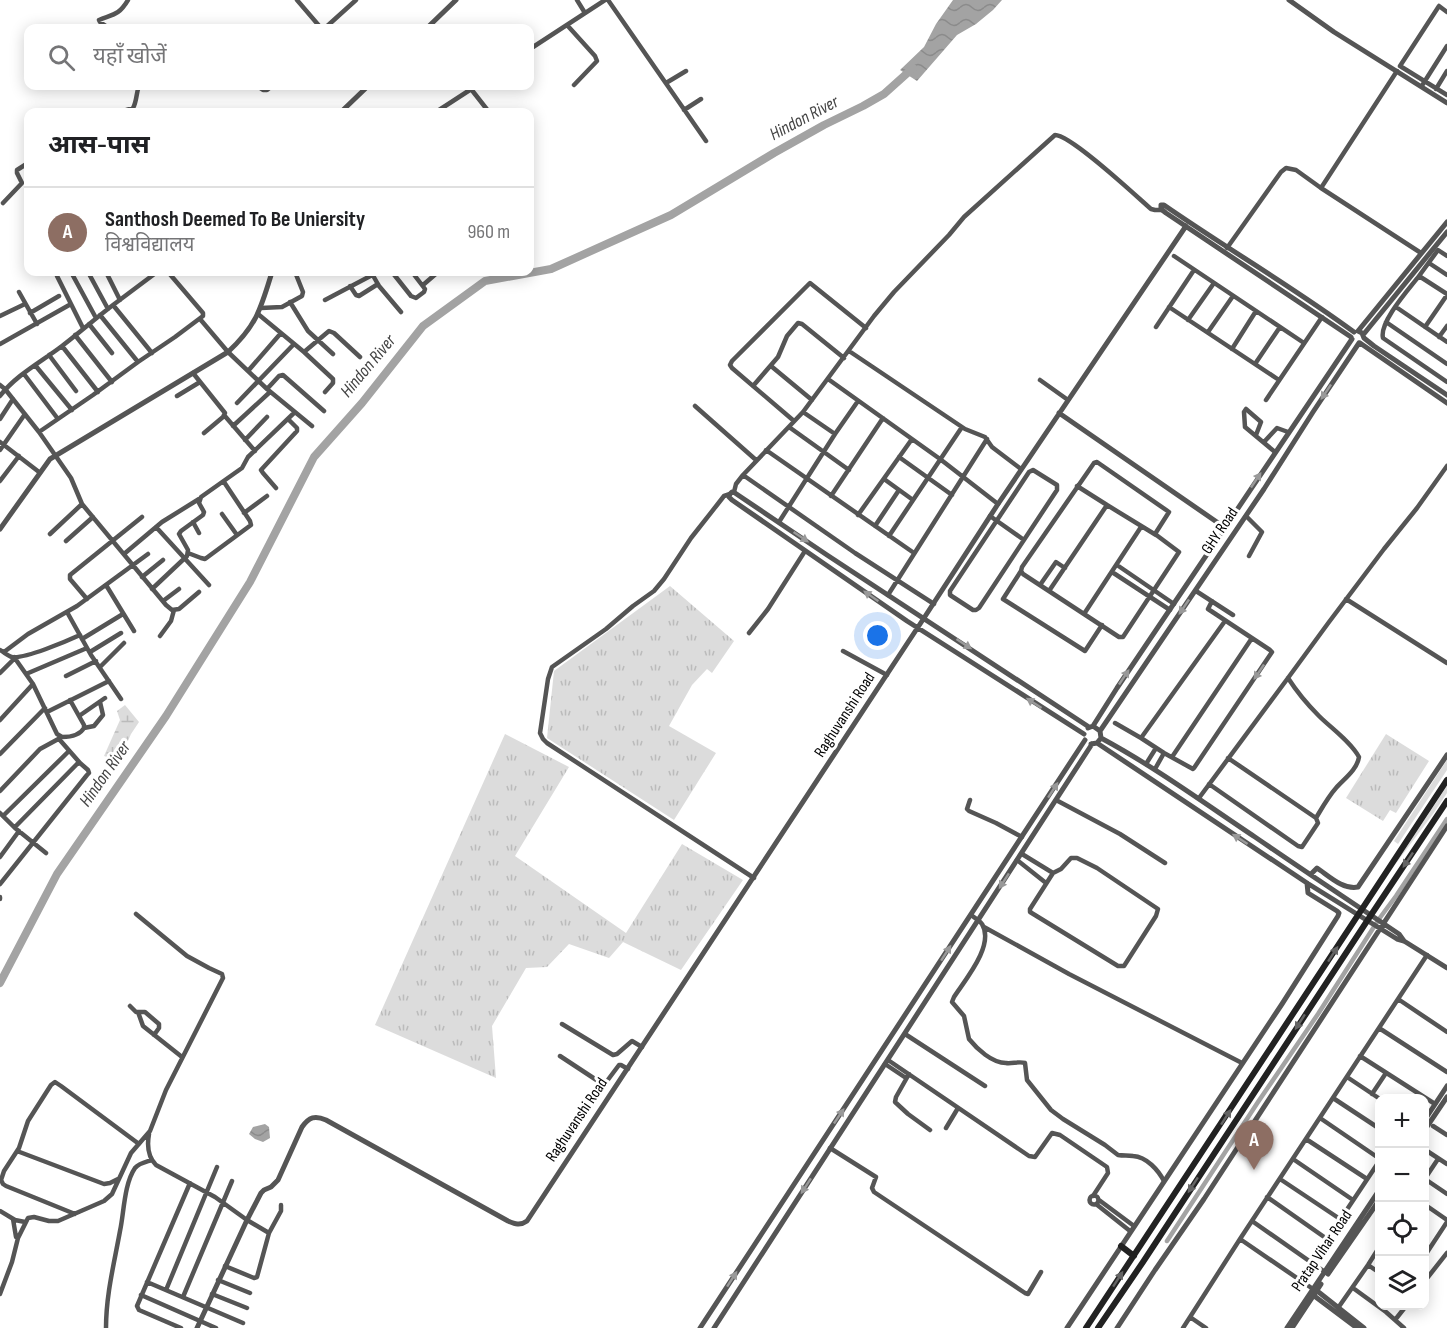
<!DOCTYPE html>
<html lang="hi">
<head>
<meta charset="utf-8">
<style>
  body { margin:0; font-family:"Sofia Sans Condensed","Noto Sans Devanagari",sans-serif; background:#f6f6f6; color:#202124 }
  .controls { position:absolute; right:18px; bottom:18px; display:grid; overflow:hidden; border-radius:12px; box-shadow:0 3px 15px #0003 }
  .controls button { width:54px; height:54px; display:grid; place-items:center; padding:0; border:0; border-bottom:2px solid #e0e0e0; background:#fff; color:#202124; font:30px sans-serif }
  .you { position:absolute; left:878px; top:636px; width:21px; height:21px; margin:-15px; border:4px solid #fff; border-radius:50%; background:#1a73e8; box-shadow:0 0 0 9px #1a73e833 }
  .badge { display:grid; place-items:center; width:39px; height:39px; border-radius:50%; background:#000; color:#fff; font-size:20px; font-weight:700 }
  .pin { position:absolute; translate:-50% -50px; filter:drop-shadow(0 2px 3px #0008) }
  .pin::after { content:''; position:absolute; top:32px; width:21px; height:18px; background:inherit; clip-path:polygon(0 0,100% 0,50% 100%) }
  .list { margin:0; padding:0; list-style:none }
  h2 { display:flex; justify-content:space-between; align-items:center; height:78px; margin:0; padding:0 24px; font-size:26px }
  h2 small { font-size:20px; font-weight:400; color:#757577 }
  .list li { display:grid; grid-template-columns:39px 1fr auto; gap:18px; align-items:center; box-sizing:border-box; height:90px; padding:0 24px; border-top:2px solid #e0e0e0 }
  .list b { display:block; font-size:22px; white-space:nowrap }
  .list p { margin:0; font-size:20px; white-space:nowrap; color:#757577 }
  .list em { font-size:20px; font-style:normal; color:#757577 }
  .icon { flex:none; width:33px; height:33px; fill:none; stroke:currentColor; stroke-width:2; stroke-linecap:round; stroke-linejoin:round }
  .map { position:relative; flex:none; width:1447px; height:1328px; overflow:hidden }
  .search { position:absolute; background:#fff; box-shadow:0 3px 15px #0003; left:24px; top:24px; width:510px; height:66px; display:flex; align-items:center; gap:15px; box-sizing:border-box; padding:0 21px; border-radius:12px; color:#757577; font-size:22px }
  .panel { position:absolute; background:#fff; box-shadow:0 3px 15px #0003; left:24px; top:108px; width:510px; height:168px; border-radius:12px }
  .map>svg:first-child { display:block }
  .grass { fill:url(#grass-tufts) }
  .wetland { fill:url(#wetland-marsh) }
  .garden { fill:#dcdcdc }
  .water { fill:url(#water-waves) }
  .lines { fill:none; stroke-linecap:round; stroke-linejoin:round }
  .canal { stroke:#a3a3a3; stroke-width:4.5 }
  .river { stroke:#a3a3a3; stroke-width:8 }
  .minor { stroke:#555; stroke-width:4.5 }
  .tertiary { stroke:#555; stroke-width:5 }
  .secondary { stroke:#222; stroke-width:6 }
  .oneway { fill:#999 }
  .oneway2 { fill:#646464 }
  .labels { text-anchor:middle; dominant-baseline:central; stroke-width:6; stroke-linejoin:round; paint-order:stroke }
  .street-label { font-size:16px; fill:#000; stroke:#fff }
  .water-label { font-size:18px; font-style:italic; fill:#444; stroke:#fff }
</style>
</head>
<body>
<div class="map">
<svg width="1447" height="1328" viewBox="0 0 1447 1328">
  <defs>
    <pattern id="grass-tufts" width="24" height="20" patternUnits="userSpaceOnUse" patternTransform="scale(1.5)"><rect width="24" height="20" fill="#dcdcdc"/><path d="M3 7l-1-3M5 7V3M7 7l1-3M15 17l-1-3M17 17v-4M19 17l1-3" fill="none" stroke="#bbb"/></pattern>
    <pattern id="wetland-marsh" width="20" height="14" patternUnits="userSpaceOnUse" patternTransform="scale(1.5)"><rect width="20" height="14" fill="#dcdcdc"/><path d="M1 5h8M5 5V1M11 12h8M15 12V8" fill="none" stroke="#bbb"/></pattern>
    <pattern id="water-waves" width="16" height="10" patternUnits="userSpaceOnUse" patternTransform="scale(1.5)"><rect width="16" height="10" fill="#a3a3a3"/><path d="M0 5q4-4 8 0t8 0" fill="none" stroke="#8b8b8b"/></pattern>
  </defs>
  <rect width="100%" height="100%" fill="#fff"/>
  <path class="grass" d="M670,586L734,641L712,673L707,669L692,685L669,726L716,753L674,820L547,738L554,671Z
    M505,734L569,767L515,856L626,933L682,844L743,880L681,970L623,942L609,958L569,944L547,967L526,968L492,1026L496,1078L375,1025Z
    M1386,734L1429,761L1396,813L1390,810L1383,821L1346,798Z"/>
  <path class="wetland" d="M125,705L139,722L131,734L119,761L104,756L120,720L117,711Z"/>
  <path class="garden" d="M1447,760V770L1398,844L1394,841Z
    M1447,786V793L1433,814L1394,866Z"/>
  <path class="water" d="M953,0H1002L993,10L976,24L957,35L917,81L900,70L924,47L936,24Z
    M265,1124L269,1127L270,1138L263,1142L255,1139L249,1134L253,1127Z"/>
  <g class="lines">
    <path class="canal" d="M1167,1241L1258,1102L1318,1014L1379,919L1396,896L1447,819"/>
    <path class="river" d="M0,983L57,874L166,716L250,582L314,457L362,403L423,326L485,281L551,269L671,215L774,153L824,125L863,106L884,94L913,68"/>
    <path class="minor" d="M297,0L321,28
      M577,0L585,13
      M608,0L706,141
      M1447,12L1439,6L1400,66L1447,95
      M567,25L595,56L597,61L574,85
      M109,28L100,22L99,20C114,14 119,15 128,0
      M325,28L356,0
      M530,49L605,0
      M666,83L686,71
      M1423,84L1447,46
      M257,86L263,90H267L272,86
      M471,89L489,112
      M1436,89L1447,71
      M684,110L701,99
      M120,112L133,108C137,101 136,93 139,86
      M436,112L476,86
      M1321,188L1397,71
      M3,203L22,183L17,173V170L28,163
      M1227,248L1281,172L1286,168L1296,170L1321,188L1421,253
      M1174,256L1304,343
      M1429,263L1447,275
      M71,272L96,318
      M88,272L108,309
      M106,272L120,300
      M371,272L379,286L401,312
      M392,272L411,296L416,298L424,292L425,289L412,272
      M57,276L83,328
      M1419,276L1438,250L1447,256
      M423,285L438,272
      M350,286L356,295L359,296L378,284
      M19,292L37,324
      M1447,294L1419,276C1409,289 1379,322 1383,338L1447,382
      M325,300L378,272
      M290,302L308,331L333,354
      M113,305L157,272
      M1169,307L1279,380
      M1396,307L1447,342
      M261,308L282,307L302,296L303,292L295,272
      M30,313L59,296
      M258,314L304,352L333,379V383L325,392
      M100,315L138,362
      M0,316L25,304
      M200,319L228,352L267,389L312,426
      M1188,320L1214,283
      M1386,322L1447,364
      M89,324L112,353
      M1156,327L1194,270
      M1425,327L1447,295
      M1208,332L1233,296
      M75,335L112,382
      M1439,337L1447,326
      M0,344L71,304
      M62,346L98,392
      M1232,349L1256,311
      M849,351L965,429L985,437L992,447L1021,469
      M304,352L329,331L334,333L360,357
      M49,355L76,391
      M1255,364L1280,327
      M35,365L72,410
      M771,366L812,400
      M248,371L281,333
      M193,373L225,413L223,417L204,433
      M24,374L58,419
      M828,379L940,459L998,504
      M1040,380L1068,400
      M0,385L5,389L39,432L71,478L82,504L166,605L172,610L179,609L199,592
      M753,386L778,357L787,336L798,323L802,324L844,358
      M267,389L279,376L283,375L324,411
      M0,396C16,375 41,362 62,346C79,333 96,318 113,305L152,353
      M177,396L200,382
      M1266,400L1322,317
      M237,403L294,344
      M695,406L756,460
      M803,412L835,434
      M224,415L255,451
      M0,419L13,399
      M794,421L732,368L730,365L732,361L810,283L866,328
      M233,426L270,392
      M789,427L849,470
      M39,432L93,395L138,362L175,337L203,316V313L168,272
      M1256,435L1261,422L1246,409L1244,412L1245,427L1275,452
      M245,440L267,417
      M0,442L39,472
      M1264,442L1277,428L1288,432
      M0,450L25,414
      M766,450L914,553
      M899,457L952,495
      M1033,470L1057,485V490L979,608L976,610H973L950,595V591L1029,472Z
      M743,475L855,553L934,604
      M884,479L913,500
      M0,481L19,456
      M276,488L263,473L261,470L297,431V428L288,419
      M734,492L736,484L743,475L803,412L874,316L894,292L949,235L964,217L1055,135C1071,135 1135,195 1151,209L1155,210H1162
      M730,494L724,496L717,505L691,538L664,579L654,591L633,606L606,629L552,667L548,679L540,733L543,739L547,743L754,878
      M831,496L883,418
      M1107,505L1156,535
      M244,513L267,496
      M222,514L237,535
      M858,515L912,439
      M990,516L1024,540
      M1246,516L1262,532L1249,556
      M193,522L199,533
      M779,522L835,434L858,401
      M875,526L899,490
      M156,527L209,585
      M50,534L82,504
      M889,536L962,427
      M66,541L93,517
      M188,553L201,558L205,559L251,525L250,521L224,482
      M124,554L162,522L199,499
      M1117,565L1174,604
      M1021,571L1023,574L1119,637H1123L1179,552L1155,534L1169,512L1097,462L1094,463L1022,567L1021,571L1003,599L1085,651L1102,625
      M1112,572L1170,610
      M142,577L163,560
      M106,585L134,631
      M1040,585L1056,562L1065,568
      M152,589L187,556L188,550L179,534L181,531L203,515L204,512L199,503L201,497L242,468L248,457L295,412
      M1049,591L1107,505L1077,486
      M1196,591L1233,615
      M888,595L987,439
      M87,599L70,579V575L142,517
      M1346,599L1447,663
      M163,601L179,589
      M1212,601L1208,609L1270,650L1272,652L1194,768L1193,769L1164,753L1141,738L1225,621
      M67,612L91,655L121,699
      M1084,614L1141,527
      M749,633L768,609L805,551
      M160,636L171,621L174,610
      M82,639L123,614
      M0,650C4,652 8,656 12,657C25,659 67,641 80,635
      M843,651L887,675
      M4,652L28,634L77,606L148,554
      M90,652L121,633
      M14,657L33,684L57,734L62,737C70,737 80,735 84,728V725L70,700
      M100,667L124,643
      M0,673L15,658
      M26,674L87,648
      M66,676L96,661
      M1288,678C1297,692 1307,704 1319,716C1331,728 1351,742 1359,757C1357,770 1344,779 1336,788C1328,797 1322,808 1316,818
      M47,712L109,681
      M79,716L105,698
      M0,720L33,684
      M1115,723L1141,738
      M84,728L94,726L103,715L100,702
      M59,739L80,763
      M0,754L45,708
      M1172,757L1252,638
      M1146,764L1156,748
      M1155,769L1164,753
      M1209,784L1298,846L1302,847L1318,823L1316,818L1228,758
      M0,791L40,749L62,737
      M1199,798L1288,678L1329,622L1384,549L1417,508L1447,466
      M970,800L967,809L969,811L996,823L1022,837
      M1056,800L1120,834L1165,863
      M0,813L15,828L46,853
      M3,816L69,751
      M1022,854L1053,873
      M0,857L19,831
      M1071,858H1077L1097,868L1158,909L1156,916L1124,966H1118L1030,912V909L1053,873L1061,869Z
      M1017,860L1046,883
      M0,884L87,775L89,773L88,770L80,763L77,764L15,827
      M0,897V899
      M971,915C975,918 979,920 982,924C995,945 965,980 954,997L952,1002L964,1016L969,1039C977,1049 992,1063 1006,1063C1012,1064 1019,1061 1025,1063L1027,1080L1051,1110L1063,1119L1105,1145L1118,1155C1124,1156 1128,1155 1133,1156C1147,1157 1158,1170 1164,1181
      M984,927L1069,974L1242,1063
      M1398,999L1447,1032
      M130,1006L136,1012H145L159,1024V1028L154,1035
      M138,1012L143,1026L182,1057
      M562,1024L613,1055L617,1054L632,1041L642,1047
      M1379,1028L1447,1072
      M905,1034L985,1086
      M560,1056L601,1083L607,1081L619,1065H621L628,1069
      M1360,1056L1435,1104
      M888,1060L1029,1156L1035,1157L1052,1133L1060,1135L1107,1167L1108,1173L1093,1196
      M885,1064L906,1078
      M909,1074L896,1097L895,1102L908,1114L930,1130
      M1347,1077L1380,1099
      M1372,1094L1386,1073
      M1333,1098L1380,1129
      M1320,1118L1380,1159
      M1433,1126L1447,1135
      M946,1128L958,1108
      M149,1134C147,1145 148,1157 156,1165L215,1197L247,1220L269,1233
      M1306,1139L1367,1179
      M830,1148L876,1177L872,1188L874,1192L1025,1293L1028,1294L1041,1272
      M1424,1149L1447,1164
      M17,1151L104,1184L110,1183L118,1179
      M1293,1159L1353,1200
      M1280,1179L1340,1219
      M1425,1179L1447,1194
      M1424,1180L1438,1159
      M1089.5 1200a4.5 4.5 0 1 1 9 0a4.5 4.5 0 1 1-9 0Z
      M1267,1197L1327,1239
      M1099,1200L1134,1226
      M1096,1204L1130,1231
      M1424,1204L1447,1220
      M0,1211L15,1220L25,1222
      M75,1214L6,1186L3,1184L1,1180L4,1171L19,1148L28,1121L51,1085L55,1082L61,1086L139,1144
      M13,1219L16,1237
      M1252,1221L1325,1272
      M1240,1239L1313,1289
      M1424,1257L1447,1222
      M1312,1262L1380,1160
      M1368,1265L1380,1273
      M225,1266L254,1278L257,1277L269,1233L281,1211V1205
      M218,1280L250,1293
      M147,1282L243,1323
      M1424,1282L1447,1253
      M1353,1288L1386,1312L1404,1328
      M166,1290L217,1167
      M0,1294L12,1262L18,1238L28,1218L34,1217L49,1221H58L104,1201L112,1194L131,1153L150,1131L166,1090L223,978L222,974L209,968L187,956L136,914
      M212,1294L247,1308
      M141,1295L216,1328
      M183,1297L232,1181
      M1338,1308L1368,1265L1380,1246
      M1190,1317L1206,1328
      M1395,1320L1406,1306
      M106,1328C106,1295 114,1264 120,1231C124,1213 124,1184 135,1168C139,1163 146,1162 152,1160
      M181,1328L139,1310L137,1306L190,1183
      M1183,1328L1240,1239L1427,955"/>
    <path class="tertiary" d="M1289,0L1334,32L1447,103
      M427,28L456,0
      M341,112L368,86
      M1358,331L1447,222
      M1358,331L1362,333L1364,338L1374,346L1447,395
      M1363,335L1447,232
      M1351,337L1166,213L1161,209V205H1164C1226,248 1293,287 1354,332
      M1360,343L1447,403
      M1059,413L1224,527
      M0,529L50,459L228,352C257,325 261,308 272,272
      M1093,726L1117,688L1352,339
      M1088,728L1093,726L1100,731L1101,738L1097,743
      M1100,731L1264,489L1313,412L1359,343
      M1084,734L907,621L732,500L729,497L730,494L732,492L735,493L827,555L1089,727
      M1101,738C1155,767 1204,803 1255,837C1303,870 1351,902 1399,934L1404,941
      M1091,744L1097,743L1307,883L1397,939L1404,941L1447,968
      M1311,874L1317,868C1329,876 1343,890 1358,887L1447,755
      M1424,1121L1447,1086
      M1424,1131L1447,1097
      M1328,1274L1380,1199
      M1316,1290L1364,1328
      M1313,1295L1357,1328
      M197,1328L247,1220L261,1193L264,1190L271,1187L278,1180L302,1127C309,1117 315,1115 326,1120L508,1221C515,1224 520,1226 527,1221L924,618L998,504L1186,226
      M700,1328L1085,740
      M714,1328L1092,744
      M1067,1328L1282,1004L1338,916L1339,913L1337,911L1308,893L1307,883
      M1117,1328L1155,1270L1204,1199L1447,826
      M1287,1328L1380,1189
      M1292,1328L1321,1284"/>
    <path class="secondary" d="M1121,1246L1134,1256
      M1086,1328L1447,780
      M1098,1328L1143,1262L1371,915L1447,801"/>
  </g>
  <defs><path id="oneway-solid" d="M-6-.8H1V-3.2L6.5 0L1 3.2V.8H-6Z" transform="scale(1.5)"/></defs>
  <g class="oneway">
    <use href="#oneway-solid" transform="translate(1326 392) rotate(124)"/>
    <use href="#oneway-solid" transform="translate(1256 480) rotate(-56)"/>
    <use href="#oneway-solid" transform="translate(801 537) rotate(34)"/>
    <use href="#oneway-solid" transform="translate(871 596) rotate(-145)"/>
    <use href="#oneway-solid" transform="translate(1184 607) rotate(124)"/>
    <use href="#oneway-solid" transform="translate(964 644) rotate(33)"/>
    <use href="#oneway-solid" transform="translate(1259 672) rotate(124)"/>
    <use href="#oneway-solid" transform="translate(1124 677) rotate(-56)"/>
    <use href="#oneway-solid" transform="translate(1034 703) rotate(-147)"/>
    <use href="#oneway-solid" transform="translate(1053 790) rotate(-57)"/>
    <use href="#oneway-solid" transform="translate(1240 839) rotate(-147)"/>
    <use href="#oneway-solid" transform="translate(1004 881) rotate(123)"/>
    <use href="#oneway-solid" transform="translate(946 953) rotate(-57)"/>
    <use href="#oneway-solid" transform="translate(839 1116) rotate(-56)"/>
    <use href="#oneway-solid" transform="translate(806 1186) rotate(123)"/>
    <use href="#oneway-solid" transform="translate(732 1279) rotate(-57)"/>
  </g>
  <g class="oneway2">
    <use href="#oneway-solid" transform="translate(1408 860) rotate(124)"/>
    <use href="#oneway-solid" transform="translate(1333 954) rotate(-57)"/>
    <use href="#oneway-solid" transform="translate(1300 1022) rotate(123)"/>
    <use href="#oneway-solid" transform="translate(1226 1117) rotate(-57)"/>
    <use href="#oneway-solid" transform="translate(1193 1185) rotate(123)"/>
    <use href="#oneway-solid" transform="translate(1118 1279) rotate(-57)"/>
  </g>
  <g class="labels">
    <g class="street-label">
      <text transform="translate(1220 531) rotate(-56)">GHY Road</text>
      <text transform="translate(845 715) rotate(-57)">Raghuvanshi Road</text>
      <text transform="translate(577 1120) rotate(-56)">Raghuvanshi Road</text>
      <text transform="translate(1322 1251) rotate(-56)">Pratap Vihar Road</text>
    </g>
    <g class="water-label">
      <text transform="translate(804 118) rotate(-28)">Hindon River</text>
      <text transform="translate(368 366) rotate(-50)">Hindon River</text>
      <text transform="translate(105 774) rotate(-55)">Hindon River</text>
    </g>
  </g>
</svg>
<div class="controls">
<button>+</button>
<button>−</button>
<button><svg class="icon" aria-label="locate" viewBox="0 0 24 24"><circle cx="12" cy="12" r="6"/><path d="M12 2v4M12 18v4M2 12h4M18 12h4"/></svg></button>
<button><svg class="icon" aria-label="layers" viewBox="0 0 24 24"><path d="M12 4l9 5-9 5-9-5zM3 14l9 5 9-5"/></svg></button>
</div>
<div class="you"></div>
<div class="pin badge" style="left:1254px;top:1170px;background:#8d6e63">A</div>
<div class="search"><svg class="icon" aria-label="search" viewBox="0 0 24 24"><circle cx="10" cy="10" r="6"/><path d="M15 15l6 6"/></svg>यहाँ खोजें</div>
<section class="panel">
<h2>आस-पास<small></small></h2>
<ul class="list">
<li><span class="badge" style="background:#8d6e63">A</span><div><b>Santhosh Deemed To Be Uniersity</b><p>विश्वविद्यालय</p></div><em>960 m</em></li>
</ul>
</section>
</div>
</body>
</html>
